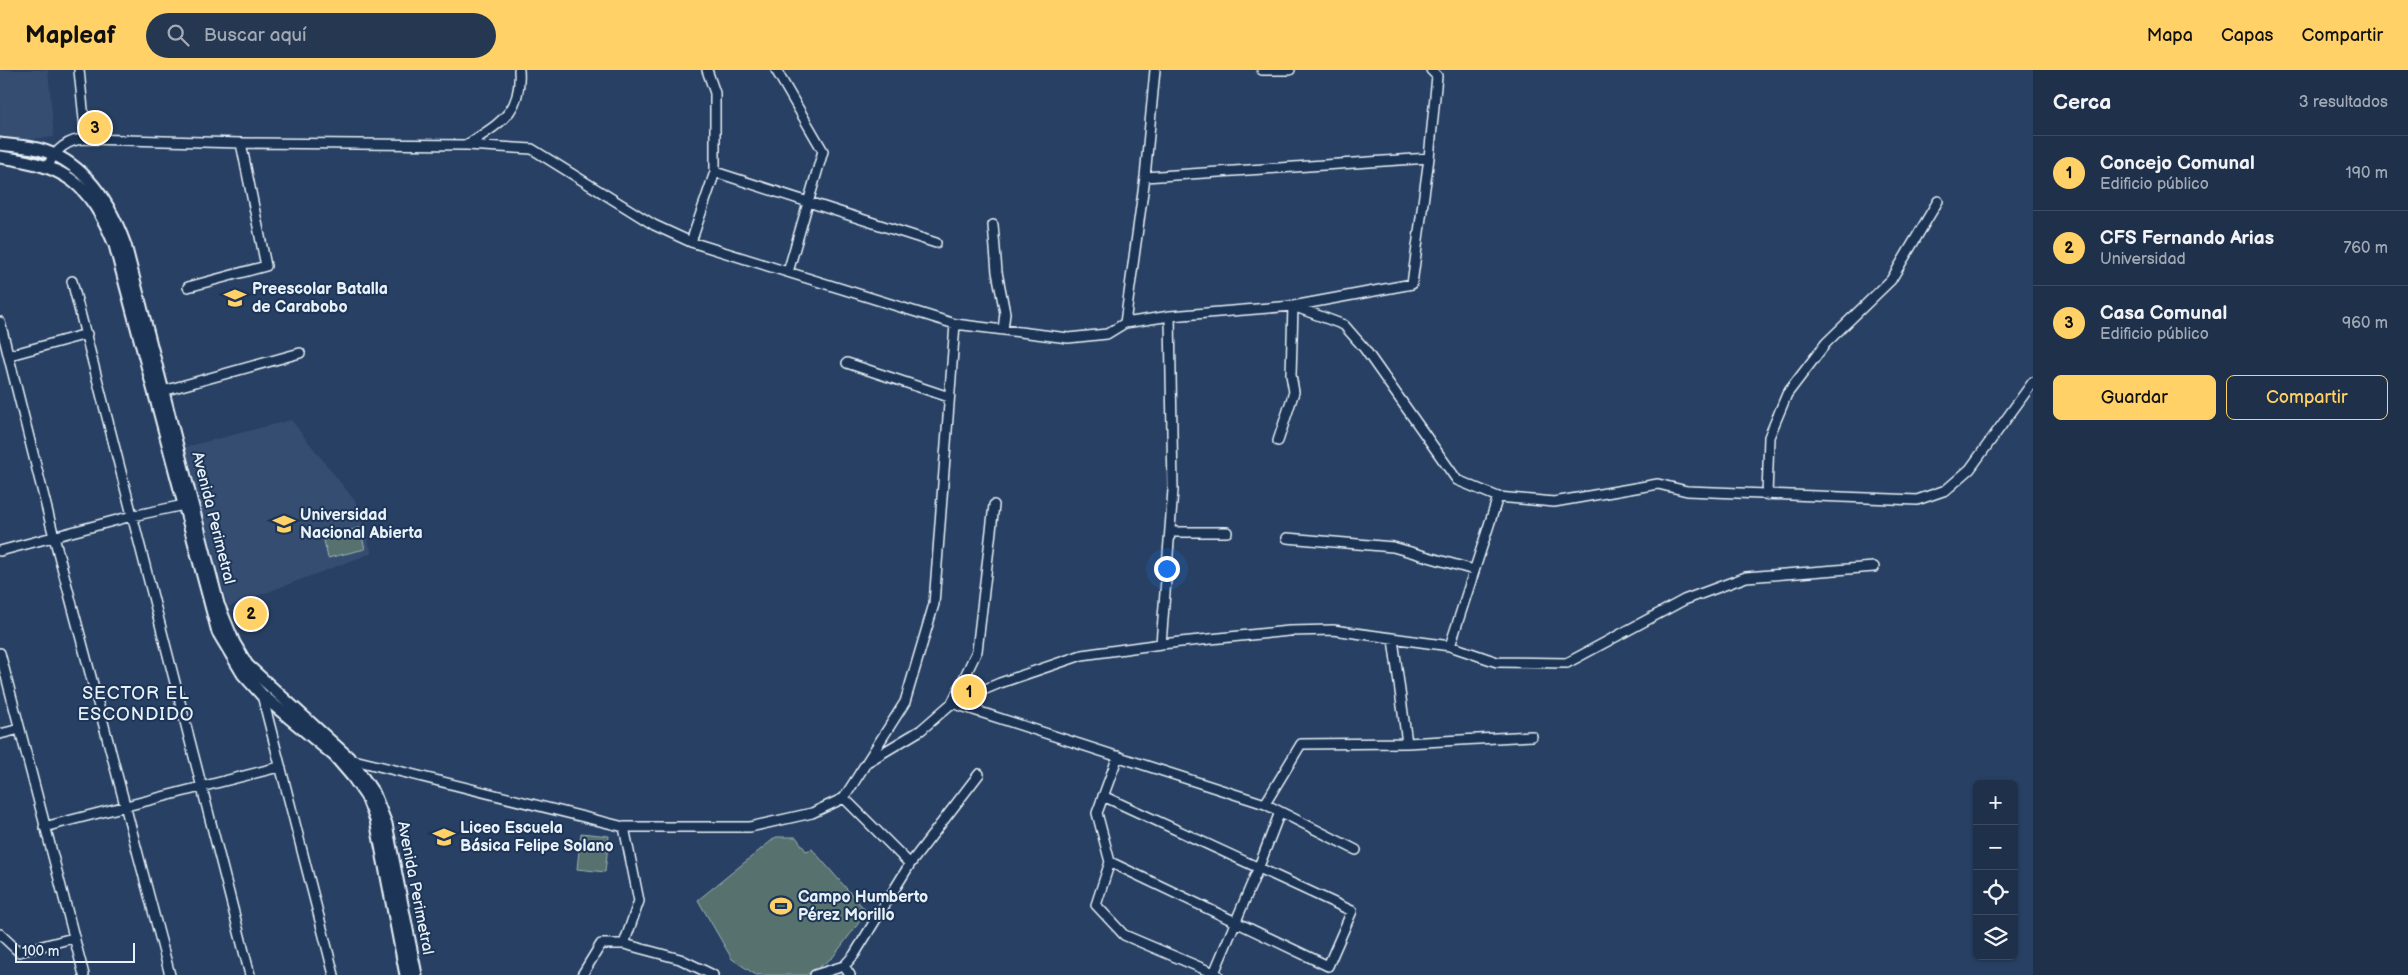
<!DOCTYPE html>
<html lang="es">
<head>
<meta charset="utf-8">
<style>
  body { margin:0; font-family:"Balsamiq Sans",sans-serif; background:#263851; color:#f1f3f6 }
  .controls { position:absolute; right:15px; bottom:15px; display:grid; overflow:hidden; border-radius:8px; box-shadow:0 1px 4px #0004 }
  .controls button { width:45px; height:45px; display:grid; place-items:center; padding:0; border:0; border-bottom:1px solid #3c4b62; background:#1e304a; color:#f1f3f6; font:25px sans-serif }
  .scale { position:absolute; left:15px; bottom:12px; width:120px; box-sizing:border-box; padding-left:5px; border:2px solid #e8f1f8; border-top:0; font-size:14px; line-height:18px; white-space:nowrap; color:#e8f1f8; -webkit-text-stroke:4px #1d3557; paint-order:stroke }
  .you { position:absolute; left:1166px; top:498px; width:18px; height:18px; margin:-12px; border:4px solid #fff; border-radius:50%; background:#1a73e8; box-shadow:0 0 0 8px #1a73e833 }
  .badge { display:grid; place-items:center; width:32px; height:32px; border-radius:50%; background:#ffd166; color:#111; font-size:16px; font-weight:700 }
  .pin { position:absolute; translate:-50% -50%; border:2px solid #fff; box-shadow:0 1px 5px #0006 }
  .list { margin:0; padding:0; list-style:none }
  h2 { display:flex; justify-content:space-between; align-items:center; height:65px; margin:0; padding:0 20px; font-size:21px }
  h2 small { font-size:16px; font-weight:400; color:#a1a9b5 }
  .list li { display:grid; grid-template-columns:32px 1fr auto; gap:15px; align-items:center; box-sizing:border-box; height:75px; padding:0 20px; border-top:1px solid #3c4b62 }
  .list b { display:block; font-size:19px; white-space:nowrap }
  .list p { margin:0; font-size:16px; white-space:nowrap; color:#a1a9b5 }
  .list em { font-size:16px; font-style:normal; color:#a1a9b5 }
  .actions { display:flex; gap:10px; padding:15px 20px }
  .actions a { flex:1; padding:11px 0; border:1px solid #ffd166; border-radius:8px; text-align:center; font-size:18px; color:#ffd166 }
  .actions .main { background:#ffd166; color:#111 }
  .icon { flex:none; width:28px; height:28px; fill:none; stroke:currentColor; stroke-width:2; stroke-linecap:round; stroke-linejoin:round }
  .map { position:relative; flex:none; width:2033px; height:905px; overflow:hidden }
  header { display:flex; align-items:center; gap:30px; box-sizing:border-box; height:70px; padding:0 25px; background:#ffd166; color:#111 }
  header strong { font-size:24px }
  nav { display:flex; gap:28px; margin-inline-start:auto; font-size:18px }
  .search { width:350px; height:45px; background:#263851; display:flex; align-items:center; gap:12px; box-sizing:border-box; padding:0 18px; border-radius:28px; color:#a1a9b5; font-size:19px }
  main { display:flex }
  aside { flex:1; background:#1e304a }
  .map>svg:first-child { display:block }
  .built { fill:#354d71 }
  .green { fill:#56716e; stroke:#9fb1b3 }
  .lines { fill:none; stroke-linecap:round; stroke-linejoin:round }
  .minor-casing { stroke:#e8f1f8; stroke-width:12 }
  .major-casing { stroke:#e8f1f8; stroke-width:15 }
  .minor { stroke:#1d3557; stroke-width:9 }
  .major { stroke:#1d3557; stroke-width:11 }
  .labels { text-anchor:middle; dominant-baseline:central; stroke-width:4; stroke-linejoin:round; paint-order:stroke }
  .poi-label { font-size:16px; font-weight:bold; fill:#e8f1f8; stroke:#1d3557; text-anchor:start }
  .street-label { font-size:16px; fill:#e8f1f8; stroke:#1d3557 }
  .neighbourhood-label { font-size:18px; letter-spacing:1px; fill:#e8f1f8; stroke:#1d3557 }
</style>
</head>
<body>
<header>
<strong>Mapleaf</strong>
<div class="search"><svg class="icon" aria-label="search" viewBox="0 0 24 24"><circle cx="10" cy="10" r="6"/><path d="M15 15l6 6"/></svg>Buscar aquí</div>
<nav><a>Mapa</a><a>Capas</a><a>Compartir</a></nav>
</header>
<main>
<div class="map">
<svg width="2033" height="905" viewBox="0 0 2033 905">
  <rect width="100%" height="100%" fill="#284063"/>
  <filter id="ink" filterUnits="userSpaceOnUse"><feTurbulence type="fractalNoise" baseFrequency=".02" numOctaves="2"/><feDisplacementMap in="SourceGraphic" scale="10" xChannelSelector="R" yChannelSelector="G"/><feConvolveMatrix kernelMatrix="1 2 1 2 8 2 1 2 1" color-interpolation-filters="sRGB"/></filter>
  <g filter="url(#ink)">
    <path class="built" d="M0,0H48L54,67L0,72Z
      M291,350L355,431L372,483L228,537L185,377Z"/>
    <path class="green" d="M360,458L365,479L328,488L323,466Z
      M581,763L609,766L605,802L577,799Z
      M776,767H796L806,781L812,779L867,842L833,887L814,901L806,905H756L732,889L698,830Z"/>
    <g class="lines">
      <g class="minor-casing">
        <path id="minor" d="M79,0L86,69
          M776,0L823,81L788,202
          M1262,0H1290
          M467,75C499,53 522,44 519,0
          M1429,88L1437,6L1431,0
          M48,96C55,80 68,69 86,69L241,73L467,75L532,79L654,155L691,172L955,254L1068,268L1107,264L1125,253L1145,107L1155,0
          M715,102L936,173
          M993,155L997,202L1005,243L1003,260
          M691,172L715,102V23L707,0
          M72,211L250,905
          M188,217L266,196L241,73
          M0,252L54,467L170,905
          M1125,253L1170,246L1293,236L1412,214L1429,88L1145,107
          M10,285L87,264
          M847,293L949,327
          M163,321L300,283
          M1767,425L1769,367L1787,324L1826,273L1891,210L1938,131
          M1498,427L1554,432L1658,414L1687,421L1917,430L1946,420L1970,399L2033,312
          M994,435L977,581L952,633L1000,613L1082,585L1161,574L1289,561L1333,560L1450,576L1498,427L1457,410L1364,278L1344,255L1293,236L1291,305L1294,322L1278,371
          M1170,462H1227
          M1287,468L1393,477L1474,500
          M0,481L132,446L184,435
          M1393,569L1407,673L1532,666
          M1161,574L1173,420L1170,246
          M1450,576L1497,592L1567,593L1684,530L1746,507L1874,497
          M0,583L84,905
          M262,625L334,905
          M0,664L20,659
          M350,689L624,757H750L812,743L844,728L905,632L934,534L955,254
          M869,691L921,660L952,633L1265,734L1301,674L1407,673
          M1103,726L1352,841L1328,896L1110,792L1097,743L1118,686
          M1265,734L1356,780
          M44,757L279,697
          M624,757L639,831L624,874L680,889L713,905
          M1110,792L1096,835L1124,865L1218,905
          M910,794L979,704
          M0,864L19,882L73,868
          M844,896L850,905
          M1214,903L1258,799L1280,742
          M582,905L601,874H624
          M815,905L844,896L854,885L910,794L844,728"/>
      </g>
      <g class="major-casing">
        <path id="major" d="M0,74C13,76 26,76 38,79C85,91 110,133 125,175L218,534L234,573L247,595L350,689L374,724L386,754L416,905
          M0,87C67,96 89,113 115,175L218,562L243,604L262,625L335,686L353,707L367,727L376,750L406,905"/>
      </g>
      <use href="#minor" class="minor"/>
      <use href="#major" class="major"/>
    </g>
  </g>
  <defs>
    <g id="school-bare" transform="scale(1.725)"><path d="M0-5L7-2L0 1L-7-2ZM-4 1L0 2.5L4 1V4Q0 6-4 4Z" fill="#ffd166" stroke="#1d3557" stroke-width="2.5" paint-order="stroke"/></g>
    <g id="university-bare" transform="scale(1.725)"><path d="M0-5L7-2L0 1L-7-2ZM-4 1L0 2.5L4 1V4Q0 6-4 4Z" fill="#ffd166" stroke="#1d3557" stroke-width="2.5" paint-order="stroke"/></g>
    <g id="stadium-bare" transform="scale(1.725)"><path d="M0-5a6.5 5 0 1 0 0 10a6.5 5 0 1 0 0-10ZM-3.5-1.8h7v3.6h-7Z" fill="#ffd166" stroke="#1d3557" stroke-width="2.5" paint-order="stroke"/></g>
  </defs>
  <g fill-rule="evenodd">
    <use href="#school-bare" x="235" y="228"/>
    <use href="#university-bare" x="284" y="454"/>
    <use href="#school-bare" x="444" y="767"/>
    <use href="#stadium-bare" x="781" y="836"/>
  </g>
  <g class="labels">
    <g class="poi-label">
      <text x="252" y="219">Preescolar Batalla<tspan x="252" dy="18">de Carabobo</tspan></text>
      <text x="300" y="445">Universidad<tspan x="300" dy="18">Nacional Abierta</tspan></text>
      <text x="460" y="758">Liceo Escuela<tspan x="460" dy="18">Básica Felipe Solano</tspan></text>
      <text x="798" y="827">Campo Humberto<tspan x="798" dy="18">Pérez Morillo</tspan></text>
    </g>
    <g class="street-label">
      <text transform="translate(213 448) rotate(76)">Avenida Perimetral</text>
      <text transform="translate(415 818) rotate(79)">Avenida Perimetral</text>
    </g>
    <g class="neighbourhood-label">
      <text x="136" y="623">SECTOR EL<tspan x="136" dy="21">ESCONDIDO</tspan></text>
    </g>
  </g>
</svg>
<div class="controls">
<button>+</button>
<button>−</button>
<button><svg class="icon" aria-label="locate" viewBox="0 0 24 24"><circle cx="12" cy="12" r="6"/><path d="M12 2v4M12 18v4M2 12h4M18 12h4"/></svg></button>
<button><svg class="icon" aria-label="layers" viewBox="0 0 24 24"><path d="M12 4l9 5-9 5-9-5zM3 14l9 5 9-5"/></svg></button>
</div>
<div class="scale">100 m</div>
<div class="you"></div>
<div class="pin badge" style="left:969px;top:622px">1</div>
<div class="pin badge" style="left:251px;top:544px">2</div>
<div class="pin badge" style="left:95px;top:58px">3</div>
</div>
<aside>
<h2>Cerca<small>3 resultados</small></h2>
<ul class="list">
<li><span class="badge">1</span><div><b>Concejo Comunal</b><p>Edificio público</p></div><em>190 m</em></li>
<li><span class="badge">2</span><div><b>CFS Fernando Arias</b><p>Universidad</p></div><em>760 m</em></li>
<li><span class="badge">3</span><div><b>Casa Comunal</b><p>Edificio público</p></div><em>960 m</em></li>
</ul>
<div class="actions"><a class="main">Guardar</a><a>Compartir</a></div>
</aside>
</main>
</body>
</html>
